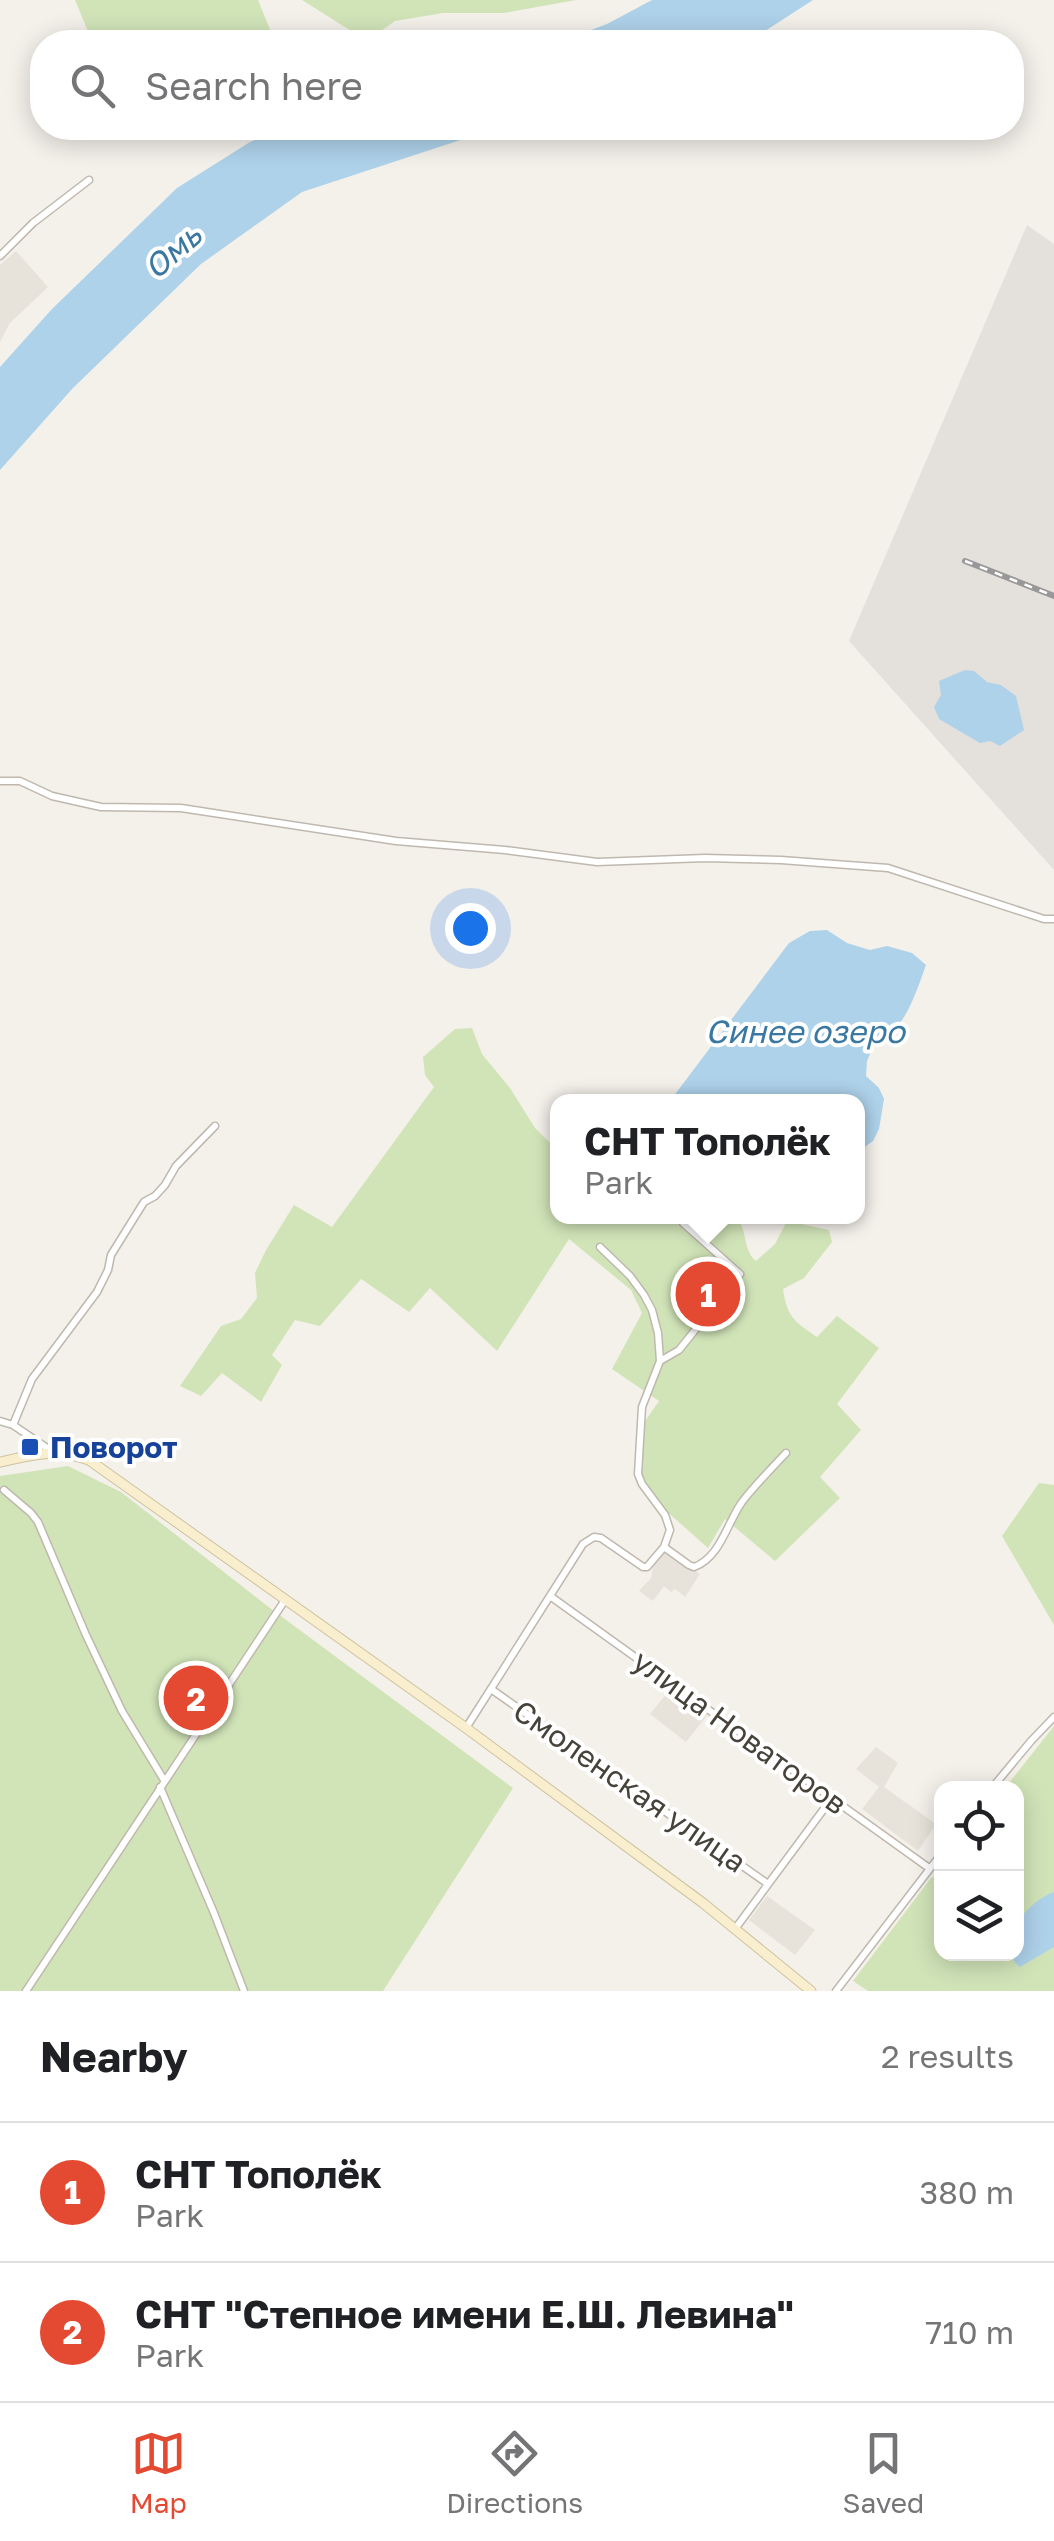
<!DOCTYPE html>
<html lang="en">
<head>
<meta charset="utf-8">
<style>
  body { margin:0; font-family:"Golos Text",sans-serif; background:#f2f2f2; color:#202124 }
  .controls { position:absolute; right:30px; bottom:30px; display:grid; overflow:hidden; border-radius:20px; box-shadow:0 5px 25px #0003 }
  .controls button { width:90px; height:90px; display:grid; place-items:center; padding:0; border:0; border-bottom:2px solid #e0e0e0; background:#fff; color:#202124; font:50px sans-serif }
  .you { position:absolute; left:470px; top:928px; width:35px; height:35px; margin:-25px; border:8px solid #fff; border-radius:50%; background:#1a73e8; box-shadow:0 0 0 15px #1a73e833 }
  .badge { display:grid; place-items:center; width:65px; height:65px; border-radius:50%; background:#e44932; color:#fff; font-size:32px; font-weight:700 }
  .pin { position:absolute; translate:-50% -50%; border:5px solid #fff; box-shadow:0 2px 10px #0006 }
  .popup { position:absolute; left:550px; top:1094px; width:315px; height:130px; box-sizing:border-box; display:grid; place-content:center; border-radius:20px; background:#fff; filter:drop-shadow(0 2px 8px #0005); font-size:32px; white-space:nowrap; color:#757577 }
  .popup b { font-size:38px; color:#202124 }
  .popup::after { content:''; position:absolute; left:50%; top:100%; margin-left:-20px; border:20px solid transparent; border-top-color:#fff }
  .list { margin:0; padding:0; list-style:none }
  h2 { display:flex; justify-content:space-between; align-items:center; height:130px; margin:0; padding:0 40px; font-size:42px }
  h2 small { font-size:32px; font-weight:400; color:#757577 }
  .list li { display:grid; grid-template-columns:65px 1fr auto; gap:30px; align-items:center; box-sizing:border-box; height:140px; padding:0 40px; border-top:2px solid #e0e0e0 }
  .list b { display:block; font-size:38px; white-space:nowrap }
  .list p { margin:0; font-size:32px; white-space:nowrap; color:#757577 }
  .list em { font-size:32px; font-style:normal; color:#757577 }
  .icon { flex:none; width:55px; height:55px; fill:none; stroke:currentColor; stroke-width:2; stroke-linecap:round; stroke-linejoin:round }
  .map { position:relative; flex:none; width:1054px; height:1991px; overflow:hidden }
  .search { position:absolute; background:#fff; box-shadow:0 5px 25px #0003; left:30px; right:30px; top:30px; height:110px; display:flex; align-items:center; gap:25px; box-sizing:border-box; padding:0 35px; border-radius:40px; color:#757577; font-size:38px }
  .sheet { height:410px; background:#fff }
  nav { display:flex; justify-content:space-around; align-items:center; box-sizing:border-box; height:140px; border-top:2px solid #e0e0e0; background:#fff; font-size:28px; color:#757577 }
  nav a { display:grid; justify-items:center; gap:5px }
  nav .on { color:#e44932 }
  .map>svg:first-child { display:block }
  .residential { fill:#e7e3da }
  .industrial { fill:#e4e0dc }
  .green { fill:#d1e4b8 }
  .water { fill:#aed2ea }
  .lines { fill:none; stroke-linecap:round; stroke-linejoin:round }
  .street-casing { stroke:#bfb8ae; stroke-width:9 }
  .secondary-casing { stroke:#cfc29f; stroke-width:11 }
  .street { stroke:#fff; stroke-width:6 }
  .secondary { stroke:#f9efcf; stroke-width:9 }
  .rail-casing { stroke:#989898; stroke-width:6 }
  .rail { stroke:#fff; stroke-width:2.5; stroke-dasharray:8; stroke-linecap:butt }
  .transit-dot { fill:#1a4fb4; stroke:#fff; stroke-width:4 }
  .labels { text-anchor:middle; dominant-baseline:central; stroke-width:8; stroke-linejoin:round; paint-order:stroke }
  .transit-label { font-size:30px; font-weight:bold; fill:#164399; stroke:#fff; text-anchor:start }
  .street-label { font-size:30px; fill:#47423a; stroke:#fff }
  .water-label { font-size:32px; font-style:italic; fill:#3b78a1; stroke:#fff }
</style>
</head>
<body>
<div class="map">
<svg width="1054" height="1991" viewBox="0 0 1054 1991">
  <rect width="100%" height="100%" fill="#f4f1eb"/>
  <path class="residential" d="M16,251L48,287L10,323L0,342V265Z
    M665,1550L700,1574L685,1597L675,1589L671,1592L664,1586L653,1601L639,1591L651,1578L654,1563Z
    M672,1687L709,1713L686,1742L650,1714Z
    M876,1747L898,1763L884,1787L936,1824L918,1851L862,1809L879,1787L856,1769Z
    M767,1896L815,1930L795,1955L749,1920Z"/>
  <path class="industrial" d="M1027,225L1054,244V870L849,641Z"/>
  <path class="green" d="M75,0H258L275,42H98L87,29Z
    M302,0H576L504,13H443L395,21L367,41Z
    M472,1028L482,1054L510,1088L535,1128L558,1151V1216L736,1217C748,1229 742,1249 756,1261L775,1244L787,1221L829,1230L832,1242L804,1278L783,1289C787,1317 794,1321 817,1337L837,1316L879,1348L837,1404L861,1430L820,1477L840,1498L775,1561L725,1519L708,1548L664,1509L640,1473L643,1424L659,1401L612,1369L642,1313L631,1290L569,1239L497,1351L430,1288L409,1312L361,1279L320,1326L295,1320L272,1355L282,1365L261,1402L222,1373L201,1396L180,1386L221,1326L241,1319L257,1298L255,1273L266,1250L294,1205L332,1227L434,1087L425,1075L423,1057L455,1029Z
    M68,1466L121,1492L270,1608L513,1788L383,1991H0V1476Z
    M1039,1483L1054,1485V1625L1002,1536Z
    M1054,1726V1991H868L853,1981L931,1878L941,1873L942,1954H1016V1788H1005Z"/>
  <path class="water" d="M652,0H813L748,42H559L607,24Z
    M284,128H497L302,192L201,264L73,388L0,470V367L52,309L177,188L250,142Z
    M965,670L974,671L987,682L1001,685L1016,696L1024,730L1000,746L990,741L980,743L939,719L934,707L941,695L939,681Z
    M827,930L847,943L870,950L887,946L912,953L926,965C916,992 905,1032 875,1043L867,1061L866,1076L879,1088L884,1099L879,1129L873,1141L858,1152V1102H681L673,1097L789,943L810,931Z
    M1054,1892V1947L1020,1967L1015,1963L1011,1954H1016C1016,1946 1015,1934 1017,1927C1021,1912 1040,1897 1054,1892Z"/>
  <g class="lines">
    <g class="street-casing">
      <path id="street" d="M0,256L33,223L89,180
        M0,781H20L52,796L101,807L181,808L396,841L505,850L597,862L705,858L781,860L888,868L1044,919H1054
        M660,1361L679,1350L740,1274L683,1223
        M0,1421L13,1425L53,1452
        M13,1425L32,1379L97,1292L108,1270L111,1255L144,1202L155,1196L165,1185L176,1166L215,1126
        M4,1490L31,1513L38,1522L86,1635L122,1711L164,1780
        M664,1547L689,1565L694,1567C720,1558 727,1523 742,1502C755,1485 771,1469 786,1453
        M550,1596L929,1868
        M491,1689L768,1884
        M466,1728L583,1544L594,1537L601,1538L643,1567H647L664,1547L670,1530L665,1515L642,1484L638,1474L642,1407L660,1361L658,1333L652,1310L644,1295L630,1276L600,1247
        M160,1787L214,1913L244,1991
        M992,1788L1031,1741L1054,1717
        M735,1929L832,1798
        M26,1991L285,1600
        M836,1991L942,1853"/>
    </g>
    <g class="secondary-casing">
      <path id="secondary" d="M0,1462C34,1455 55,1448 89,1460L466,1728L703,1903L811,1991"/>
    </g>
    <use href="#street" class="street"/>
    <use href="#secondary" class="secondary"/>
    <g class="rail-casing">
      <path id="rail" d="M965,561L1054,596"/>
    </g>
    <use href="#rail" class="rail"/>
  </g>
  <rect class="transit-dot" x="20" y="1437" width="20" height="20" rx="5"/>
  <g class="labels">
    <g class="transit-label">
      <text x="50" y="1447">Поворот</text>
    </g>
    <g class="street-label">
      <text transform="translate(740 1732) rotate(36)">улица Новаторов</text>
      <text transform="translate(630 1786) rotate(35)">Смоленская улица</text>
    </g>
    <g class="water-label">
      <text transform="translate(172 251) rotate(-41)">Омь</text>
      <text x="805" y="1031">Синее озеро</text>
    </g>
  </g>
</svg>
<div class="controls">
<button><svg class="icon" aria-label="locate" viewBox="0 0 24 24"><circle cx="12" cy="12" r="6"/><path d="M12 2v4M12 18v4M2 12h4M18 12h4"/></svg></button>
<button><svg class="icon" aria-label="layers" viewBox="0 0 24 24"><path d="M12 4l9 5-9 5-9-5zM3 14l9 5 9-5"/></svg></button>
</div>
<div class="you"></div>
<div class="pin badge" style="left:708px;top:1294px">1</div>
<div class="popup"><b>СНТ Тополёк</b>Park</div>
<div class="pin badge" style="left:196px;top:1698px">2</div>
<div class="search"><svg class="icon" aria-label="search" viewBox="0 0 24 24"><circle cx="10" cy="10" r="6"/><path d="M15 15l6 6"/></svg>Search here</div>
</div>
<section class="sheet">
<h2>Nearby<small>2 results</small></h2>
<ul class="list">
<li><span class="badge">1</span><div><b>СНТ Тополёк</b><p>Park</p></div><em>380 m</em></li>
<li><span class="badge">2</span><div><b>СНТ &quot;Степное имени Е.Ш. Левина&quot;</b><p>Park</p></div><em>710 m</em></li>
</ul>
</section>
<nav>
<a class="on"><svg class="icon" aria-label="map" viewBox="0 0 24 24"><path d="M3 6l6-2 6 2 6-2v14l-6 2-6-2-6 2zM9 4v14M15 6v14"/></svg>Map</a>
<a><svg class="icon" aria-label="directions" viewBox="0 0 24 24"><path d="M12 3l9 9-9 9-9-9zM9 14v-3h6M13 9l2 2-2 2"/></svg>Directions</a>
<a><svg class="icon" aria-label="saved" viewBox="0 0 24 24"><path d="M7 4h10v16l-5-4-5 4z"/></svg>Saved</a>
</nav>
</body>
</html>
